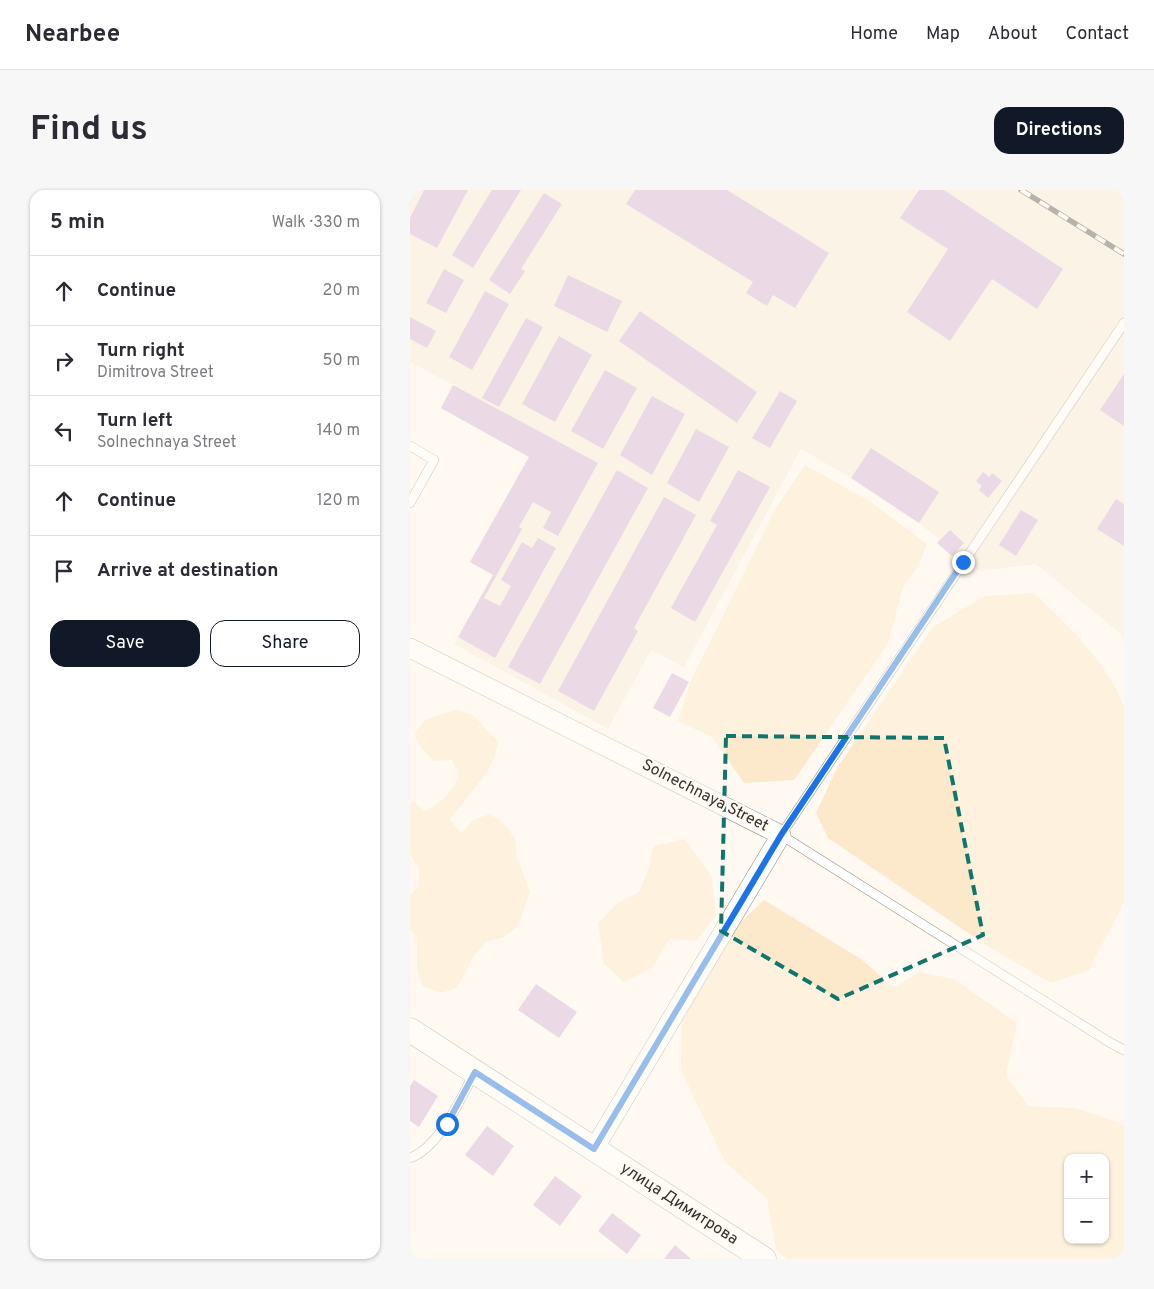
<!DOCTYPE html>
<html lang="en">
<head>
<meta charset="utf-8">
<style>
  body { margin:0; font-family:Overpass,sans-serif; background:#f7f7f7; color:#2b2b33 }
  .controls { position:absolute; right:15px; bottom:15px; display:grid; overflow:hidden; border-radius:10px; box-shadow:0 1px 4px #0004 }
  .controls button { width:45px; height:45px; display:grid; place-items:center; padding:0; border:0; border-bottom:1px solid #e1e1e2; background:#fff; color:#2b2b33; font:25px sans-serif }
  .stop { position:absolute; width:15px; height:15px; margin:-11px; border:4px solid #1a73e8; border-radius:50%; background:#fff }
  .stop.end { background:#1a73e8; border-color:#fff; box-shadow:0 1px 5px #0008 }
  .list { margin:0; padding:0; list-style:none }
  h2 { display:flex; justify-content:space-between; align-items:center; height:65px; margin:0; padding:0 20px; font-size:21px }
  h2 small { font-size:16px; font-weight:400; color:#7c7c81 }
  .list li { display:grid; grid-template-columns:32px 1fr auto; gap:15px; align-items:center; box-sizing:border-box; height:70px; padding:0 20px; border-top:1px solid #e1e1e2 }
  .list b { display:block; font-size:19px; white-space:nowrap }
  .list p { margin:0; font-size:16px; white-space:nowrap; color:#7c7c81 }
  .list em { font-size:16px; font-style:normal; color:#7c7c81 }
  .actions { display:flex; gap:10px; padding:15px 20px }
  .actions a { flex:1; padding:11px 0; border:1px solid #111827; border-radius:15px; text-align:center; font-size:18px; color:#111827 }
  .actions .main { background:#111827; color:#fff }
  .icon { flex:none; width:28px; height:28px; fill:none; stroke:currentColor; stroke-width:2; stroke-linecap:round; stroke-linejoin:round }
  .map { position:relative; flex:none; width:714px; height:1069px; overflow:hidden; border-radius:15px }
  header { display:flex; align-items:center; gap:30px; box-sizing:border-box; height:70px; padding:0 25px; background:#fff; border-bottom:1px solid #e1e1e2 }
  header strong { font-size:24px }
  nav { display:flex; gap:28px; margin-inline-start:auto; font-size:18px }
  .intro { display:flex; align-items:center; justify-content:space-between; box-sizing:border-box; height:120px; padding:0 30px }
  h1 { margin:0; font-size:35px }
  .button { padding:12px 22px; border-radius:15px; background:#111827; color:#fff; font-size:18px; font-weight:700 }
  main { display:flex; gap:30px; padding:0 30px }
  aside { flex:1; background:#fff; border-radius:15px; box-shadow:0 1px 4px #0004 }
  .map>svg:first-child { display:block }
  .built { fill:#f7ebda }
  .green { fill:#fce8ca; fill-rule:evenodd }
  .building { fill:#d3b3d9 }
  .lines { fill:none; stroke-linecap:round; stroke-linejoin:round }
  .service-casing { stroke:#928c82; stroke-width:10 }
  .minor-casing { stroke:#928c82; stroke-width:20 }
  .tertiary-casing { stroke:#928c82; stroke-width:25 }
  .service { stroke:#fff; stroke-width:9 }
  .minor { stroke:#fff; stroke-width:19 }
  .tertiary { stroke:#fff; stroke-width:24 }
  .rail-casing { stroke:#5f5b56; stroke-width:5.5 }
  .rail { stroke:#fff9f1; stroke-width:4; stroke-dasharray:11; stroke-linecap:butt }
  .route { stroke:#1a73e8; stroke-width:6 }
  .marked { fill:none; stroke:#0f766e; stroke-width:4; stroke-dasharray:10 6; stroke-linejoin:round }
  .labels { text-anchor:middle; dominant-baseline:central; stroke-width:4.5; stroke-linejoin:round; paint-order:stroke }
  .street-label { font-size:16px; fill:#36332f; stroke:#fff9f1 }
</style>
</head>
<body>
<header>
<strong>Nearbee</strong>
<nav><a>Home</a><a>Map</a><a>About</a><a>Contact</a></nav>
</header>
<div class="intro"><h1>Find us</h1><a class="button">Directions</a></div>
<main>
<aside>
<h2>5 min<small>Walk · 330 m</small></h2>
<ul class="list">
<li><svg class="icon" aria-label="ahead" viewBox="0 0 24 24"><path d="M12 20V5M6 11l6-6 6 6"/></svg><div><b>Continue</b></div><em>20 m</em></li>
<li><svg class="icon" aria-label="right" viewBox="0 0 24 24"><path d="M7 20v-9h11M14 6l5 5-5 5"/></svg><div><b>Turn right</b><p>Dimitrova Street</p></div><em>50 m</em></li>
<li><svg class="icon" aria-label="left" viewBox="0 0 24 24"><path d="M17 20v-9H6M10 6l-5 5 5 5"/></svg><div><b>Turn left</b><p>Solnechnaya Street</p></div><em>140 m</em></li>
<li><svg class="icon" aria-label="ahead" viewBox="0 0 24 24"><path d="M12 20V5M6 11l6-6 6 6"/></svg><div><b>Continue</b></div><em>120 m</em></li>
<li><svg class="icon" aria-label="arrive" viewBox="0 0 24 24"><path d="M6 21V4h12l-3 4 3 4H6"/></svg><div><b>Arrive at destination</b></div></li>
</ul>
<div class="actions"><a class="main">Save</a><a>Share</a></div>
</aside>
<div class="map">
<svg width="714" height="1069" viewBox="0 0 714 1069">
  <rect width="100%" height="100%" fill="#fff9f1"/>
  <path class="built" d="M0,0H714V451L711,444L626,374L570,381L542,366L527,353L530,350L509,333L441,288L391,259L274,477L241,460L198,539L44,454L83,385L60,372L119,267L31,218L43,195L0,172Z"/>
  <path class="green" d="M395,275L461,312L517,354L509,374L493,398L477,455L384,590L334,593L302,547L268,531L280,493L365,319Z
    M624,403C658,437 696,470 714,516V712L679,780L641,793L579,757L418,648L406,623L427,578L523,437L575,406Z
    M47,519L64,526L88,552L84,569L75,585L40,629L51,643L62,631L79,624L94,633L105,649L107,667L120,702L108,736L94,747L76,752L64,766L47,798L30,803L13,796L7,781V749L6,746L0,740V705L9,696V679L0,664V609L15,621C33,611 41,604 49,585L42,570L24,571L12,559L4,544L15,530Z
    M275,649L302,687L306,726L286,751L260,748L243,777L214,792L194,774L188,733L208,713L229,702L238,681L244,656Z
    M354,710L451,769L484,798L509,782L544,789L607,833L596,885L618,916L665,918L707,932L714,936V1069H377L366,1060L357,1009L315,972L271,880L272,816L328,735ZM658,968H695V1050H658Z"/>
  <path class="building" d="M14,0H58L27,58L0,44V28Z
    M82,0H111L63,78L42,65Z
    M225,0H317L419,63L385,118L363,105L357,116L336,103L343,92L216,14Z
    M509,0H534L653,79L627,119L582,89L540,151L497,122L538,59L490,28Z
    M134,3L152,14L111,79L115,81L100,104L79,90Z
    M34,79L54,90L36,123L16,113Z
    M158,85L212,111L197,142L144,116Z
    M75,101L99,114L62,180L39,167Z
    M230,121L347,202L327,233L209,151Z
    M0,127L26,141L17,158L0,149Z
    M116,128L133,137L89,217L72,208Z
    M149,146L182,165L145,232L112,214Z
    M195,180L227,198L193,259L161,241Z
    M714,184V236L690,220Z
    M43,195L188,273L148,346L133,338L141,322L123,312L109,337L112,339L74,408L90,416L101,396L91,390L112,352L122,358L128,348L146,358L85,468L48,447L83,385L60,372L119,267L31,218Z
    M370,201L387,211L360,258L342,248Z
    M242,206L275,224L242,285L210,265Z
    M286,239L319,257L289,312L257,293Z
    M461,258L529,302L509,333L441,288Z
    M207,280L238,298L130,494L98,477Z
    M328,280L360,297L285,432L261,418L307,335L300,331Z
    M573,282L579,287L582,283L592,291L578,308L569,300L572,296L566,291Z
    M254,307L286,325L224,438L228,441L184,521L148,501Z
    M706,309L714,314V356L687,339Z
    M611,320L628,330L606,366L589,355Z
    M540,340L554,353L542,366L527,353Z
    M262,483L279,492L260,527L243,518Z
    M126,794L167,822L149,848L108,820Z
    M4,890L28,906L9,937L0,931V896Z
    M77,936L104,956L83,986L55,965Z
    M145,986L172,1006L150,1036L123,1015Z
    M202,1023L231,1045L217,1064L188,1041Z
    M265,1055L281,1069H254Z"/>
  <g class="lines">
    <g class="service-casing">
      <path id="service" d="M714,133L371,645L699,852L714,860
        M0,256L24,270L0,313
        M0,968C30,957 50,909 65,882"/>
    </g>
    <g class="minor-casing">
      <path id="minor" d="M0,458L371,645L184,959"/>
    </g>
    <g class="tertiary-casing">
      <path id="tertiary" d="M0,840L354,1069"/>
    </g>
    <use href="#service" class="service"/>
    <use href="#minor" class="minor"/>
    <use href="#tertiary" class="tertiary"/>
    <g class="rail-casing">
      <path id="rail" d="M611,0L714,64"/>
    </g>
    <use href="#rail" class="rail"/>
  </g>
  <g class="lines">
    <path class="route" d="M37,934L65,882L184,959L371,645L553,372"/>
  </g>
  <path d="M0 0H714V1069H0ZM316,546L534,548L573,745L428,809L311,741Z" fill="#fff9f1" fill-opacity=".55" fill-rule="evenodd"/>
  <path class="marked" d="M316,546L534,548L573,745L428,809L311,741Z"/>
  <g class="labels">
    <g class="street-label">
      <text transform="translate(295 606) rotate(27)">Solnechnaya Street</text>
      <text transform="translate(269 1014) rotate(33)">улица Димитрова</text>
    </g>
  </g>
</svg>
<div class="controls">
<button>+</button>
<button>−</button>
</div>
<div class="stop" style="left:37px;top:934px"></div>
<div class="stop end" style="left:553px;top:372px"></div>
</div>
</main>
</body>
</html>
